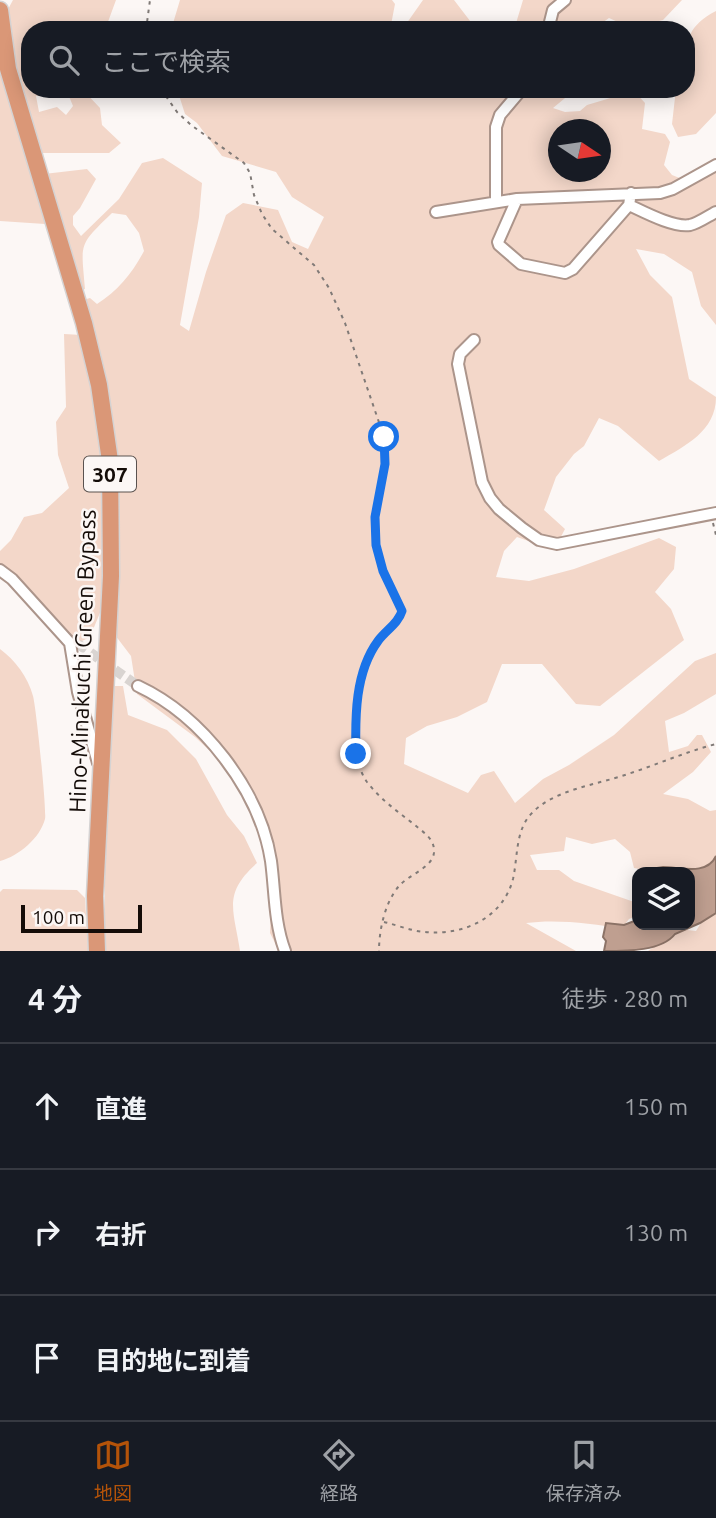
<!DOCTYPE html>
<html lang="ja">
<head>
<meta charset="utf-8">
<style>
  body { margin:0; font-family:Ubuntu,"Noto Sans JP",sans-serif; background:#20242c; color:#f1f3f6 }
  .controls { position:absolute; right:21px; bottom:21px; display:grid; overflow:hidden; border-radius:14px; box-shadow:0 4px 18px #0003 }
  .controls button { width:63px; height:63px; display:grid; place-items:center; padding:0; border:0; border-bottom:2px solid #363941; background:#171b24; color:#f1f3f6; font:35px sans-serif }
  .compass { position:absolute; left:548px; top:119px; width:63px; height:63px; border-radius:50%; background:#171b24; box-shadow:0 4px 18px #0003; rotate:103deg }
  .scale { position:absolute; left:21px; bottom:18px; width:121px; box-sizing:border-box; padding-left:7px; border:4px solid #140c08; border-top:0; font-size:19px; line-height:24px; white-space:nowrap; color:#140c08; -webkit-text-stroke:5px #fcf7f5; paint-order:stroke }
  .stop { position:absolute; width:21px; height:21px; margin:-16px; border:5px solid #1a73e8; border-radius:50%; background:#fff }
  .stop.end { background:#1a73e8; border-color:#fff; box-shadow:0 2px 7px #0008 }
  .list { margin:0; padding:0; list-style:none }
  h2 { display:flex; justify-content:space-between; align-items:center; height:91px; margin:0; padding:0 28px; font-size:30px }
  h2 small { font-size:23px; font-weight:400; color:#9ea1a6 }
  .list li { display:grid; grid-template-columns:46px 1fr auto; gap:21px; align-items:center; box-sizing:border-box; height:126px; padding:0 28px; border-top:2px solid #363941 }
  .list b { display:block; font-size:26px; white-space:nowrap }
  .list em { font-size:23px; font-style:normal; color:#9ea1a6 }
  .icon { flex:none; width:38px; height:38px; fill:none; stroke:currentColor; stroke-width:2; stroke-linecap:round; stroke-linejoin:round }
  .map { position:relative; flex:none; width:716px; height:951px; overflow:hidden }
  .search { position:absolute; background:#171b24; box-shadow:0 4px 18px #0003; left:21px; right:21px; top:21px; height:77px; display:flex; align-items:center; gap:18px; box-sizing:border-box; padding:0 24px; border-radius:28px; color:#9ea1a6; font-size:26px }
  .sheet { height:469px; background:#171b24 }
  nav { display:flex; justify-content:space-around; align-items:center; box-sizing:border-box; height:98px; border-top:2px solid #363941; background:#171b24; font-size:19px; color:#9ea1a6 }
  nav a { display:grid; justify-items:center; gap:4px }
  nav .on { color:#b45309 }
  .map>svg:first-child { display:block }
  .green { fill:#f3d7c9; fill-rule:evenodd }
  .water { fill:#bf9f90; stroke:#8c7367; stroke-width:2 }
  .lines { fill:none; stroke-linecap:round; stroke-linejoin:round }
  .minor-tunnel { stroke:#d9d4d1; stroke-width:10; stroke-dasharray:10 5; stroke-linecap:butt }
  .minor-casing { stroke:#ac958b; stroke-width:14 }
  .highway-casing { stroke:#d5d3d3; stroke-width:19 }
  .path { stroke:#807a77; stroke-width:2; stroke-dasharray:3.5 5; stroke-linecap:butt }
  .minor { stroke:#fff; stroke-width:10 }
  .highway { stroke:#da9777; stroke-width:16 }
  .route { stroke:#1a73e8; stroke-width:9 }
  .labels { text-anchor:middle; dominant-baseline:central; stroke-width:5; stroke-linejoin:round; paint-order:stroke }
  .shield { fill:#fcf7f5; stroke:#5a524f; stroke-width:2 }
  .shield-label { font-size:21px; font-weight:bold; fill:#140c08 }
  .street-label { font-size:23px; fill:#140c08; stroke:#fcf7f5 }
</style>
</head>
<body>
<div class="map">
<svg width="716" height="951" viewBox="0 0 716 951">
  <rect width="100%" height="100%" fill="#fcf7f5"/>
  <path class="green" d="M13,0H116L105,30H30V89H51L47,95L36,96L39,112L57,107L66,115L73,106L66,89H82L100,108L102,125L121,143L109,153H36L12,55L6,13Z
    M180,0H392L395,4L390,30H171Z
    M423,0H454L477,30H399L404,27Z
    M523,0H682L663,20L631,28L609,18L602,23L613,30H514Z
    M716,11V113L696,134L678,137L672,124L676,89H686C686,53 679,30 716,11Z
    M0,61L48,219L45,224L0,221Z
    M177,89H576L553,108L565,112L580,111L587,105L634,91L645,103L642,129L665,134L670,142L664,165L672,175L692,183L713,171L716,159V325L701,306L692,272L664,254L636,249L650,275L672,297L689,379L716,397C716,431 685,446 659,461L618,426L599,418L584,446L574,454L556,477L544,510L565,529L554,550L517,537L504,551L496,577L529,581L574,569L659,538L676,547L674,569L655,592L671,609L684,640L600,706L576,704L542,664H502L487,702L457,717L427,726L406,738L404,764L468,793L481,775L494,771L515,803L543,779L569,765L614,735L695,661L716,653V694L684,713L665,721L669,752L688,746L697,735H702L711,752L693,772L663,794L688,799L710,811L716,810V864C685,873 666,875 634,868L630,852L615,839L592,844L566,837L564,851L530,855L537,870H559L574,881L637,903V916L629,919L621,929C594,923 554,919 526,923L576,951H279L270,933L273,850L251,789L195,737L137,694L131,656L115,635L116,491L83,300L90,298L97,304C118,291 133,272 144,251L139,233L126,215L112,213C78,246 81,242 85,289L80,291L44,174L87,169L96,179L80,208L73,216V225L81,236L119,199L142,163L163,158L202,183L199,217L180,325L189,331L206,272L226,215L243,203L278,210L292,242L308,249L324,217L292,197L276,172L222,156L197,123L185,114ZM558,130H600V172H558Z
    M64,334L82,335L97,404L105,470L104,603L90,637L82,641H70L0,565V551L11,540L24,517L42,513L69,488L58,455L56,422L66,407Z
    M0,649C15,660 28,677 33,696C36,706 47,812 45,819C40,838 19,856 0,861Z
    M112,686H123L128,715L167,730L196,759L227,815L244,836L257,863C222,894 234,910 240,951H105V852Z
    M3,889L77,890L85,898L88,951H0V892Z
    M716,911V951H648L679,929L696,931L706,915Z"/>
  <path class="water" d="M716,856V913L700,923L675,934C662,951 628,951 604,951L606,941L603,937L606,923L624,925L637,920V925H690V872H643L645,870C651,869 657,868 663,867C680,867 707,876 716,856Z"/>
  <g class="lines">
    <path class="minor-tunnel" d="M78,644L138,686"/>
    <g class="minor-casing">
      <path id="minor" d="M548,30L553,10L565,0
        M517,199L498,242L499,245L521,264L565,273L573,269L629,205L631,193
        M496,202V127L500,115L522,89
        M629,205C644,212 674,228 690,225C699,223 708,216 716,212
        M436,212L517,199L660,193L673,189L716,165
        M474,340L460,354L458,364L482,482L490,498L499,509L522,528L539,540L557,544L716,513
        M0,570L12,579L70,643L78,692L98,763
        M138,686C202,716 260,790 271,861C275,891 274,922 285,951"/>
    </g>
    <g class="highway-casing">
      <path id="highway" d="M0,10L8,69L84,323L99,385L110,461L111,576L95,896L97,951"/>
    </g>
    <path class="path" d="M146,30L150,0
      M161,89L177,112L191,125L244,163L250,173L254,195L262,214L272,229L314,265L329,288L345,323L384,437L385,464L375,517L376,545L383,571L402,611C399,623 387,630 379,640C368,654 361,676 358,694C353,721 351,759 367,782C380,799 398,812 415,825C423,832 433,838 434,849C436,867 409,874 399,886C385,902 379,930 379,951
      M713,523L716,535
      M384,922C397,925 411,931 425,932C463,936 503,918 513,879C518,857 515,830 532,813C554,790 595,785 625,775C656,765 685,752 716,744"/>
    <use href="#minor" class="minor"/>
    <use href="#highway" class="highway"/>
  </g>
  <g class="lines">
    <path class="route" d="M356,754C355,717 355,672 378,641C386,630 398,624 402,611L383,571L376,545L375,517L385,464L384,437"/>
  </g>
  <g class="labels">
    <rect class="shield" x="84" y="456.5" width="52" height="35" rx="5"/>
    <g class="shield-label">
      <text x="110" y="474">307</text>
    </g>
    <g class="street-label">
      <text transform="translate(82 661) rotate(-88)">Hino-Minakuchi Green Bypass</text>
    </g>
  </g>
</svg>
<div class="controls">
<button><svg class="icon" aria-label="layers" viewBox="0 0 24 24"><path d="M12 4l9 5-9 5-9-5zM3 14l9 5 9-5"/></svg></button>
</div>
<svg class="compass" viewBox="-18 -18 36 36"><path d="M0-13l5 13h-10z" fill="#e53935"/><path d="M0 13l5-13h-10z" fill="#9ea1a6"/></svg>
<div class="scale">100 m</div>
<div class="stop" style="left:384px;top:437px"></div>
<div class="stop end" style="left:356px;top:754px"></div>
<div class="search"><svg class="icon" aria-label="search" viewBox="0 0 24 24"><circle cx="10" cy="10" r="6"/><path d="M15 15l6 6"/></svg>ここで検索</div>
</div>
<section class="sheet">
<h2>4 分<small>徒歩 · 280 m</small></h2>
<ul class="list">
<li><svg class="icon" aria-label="ahead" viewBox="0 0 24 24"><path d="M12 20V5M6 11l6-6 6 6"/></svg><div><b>直進</b></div><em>150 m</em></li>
<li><svg class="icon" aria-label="right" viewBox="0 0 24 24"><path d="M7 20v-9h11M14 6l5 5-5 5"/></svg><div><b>右折</b></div><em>130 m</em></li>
<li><svg class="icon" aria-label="arrive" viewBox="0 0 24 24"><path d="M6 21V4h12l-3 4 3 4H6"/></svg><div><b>目的地に到着</b></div></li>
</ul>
</section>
<nav>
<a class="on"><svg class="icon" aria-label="map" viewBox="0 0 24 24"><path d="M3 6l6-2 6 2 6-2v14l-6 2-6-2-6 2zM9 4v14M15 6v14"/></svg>地図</a>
<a><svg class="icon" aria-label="directions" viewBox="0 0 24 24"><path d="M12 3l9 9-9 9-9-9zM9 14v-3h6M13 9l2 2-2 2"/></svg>経路</a>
<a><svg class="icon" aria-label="saved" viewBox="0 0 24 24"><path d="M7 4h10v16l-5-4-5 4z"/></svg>保存済み</a>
</nav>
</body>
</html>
